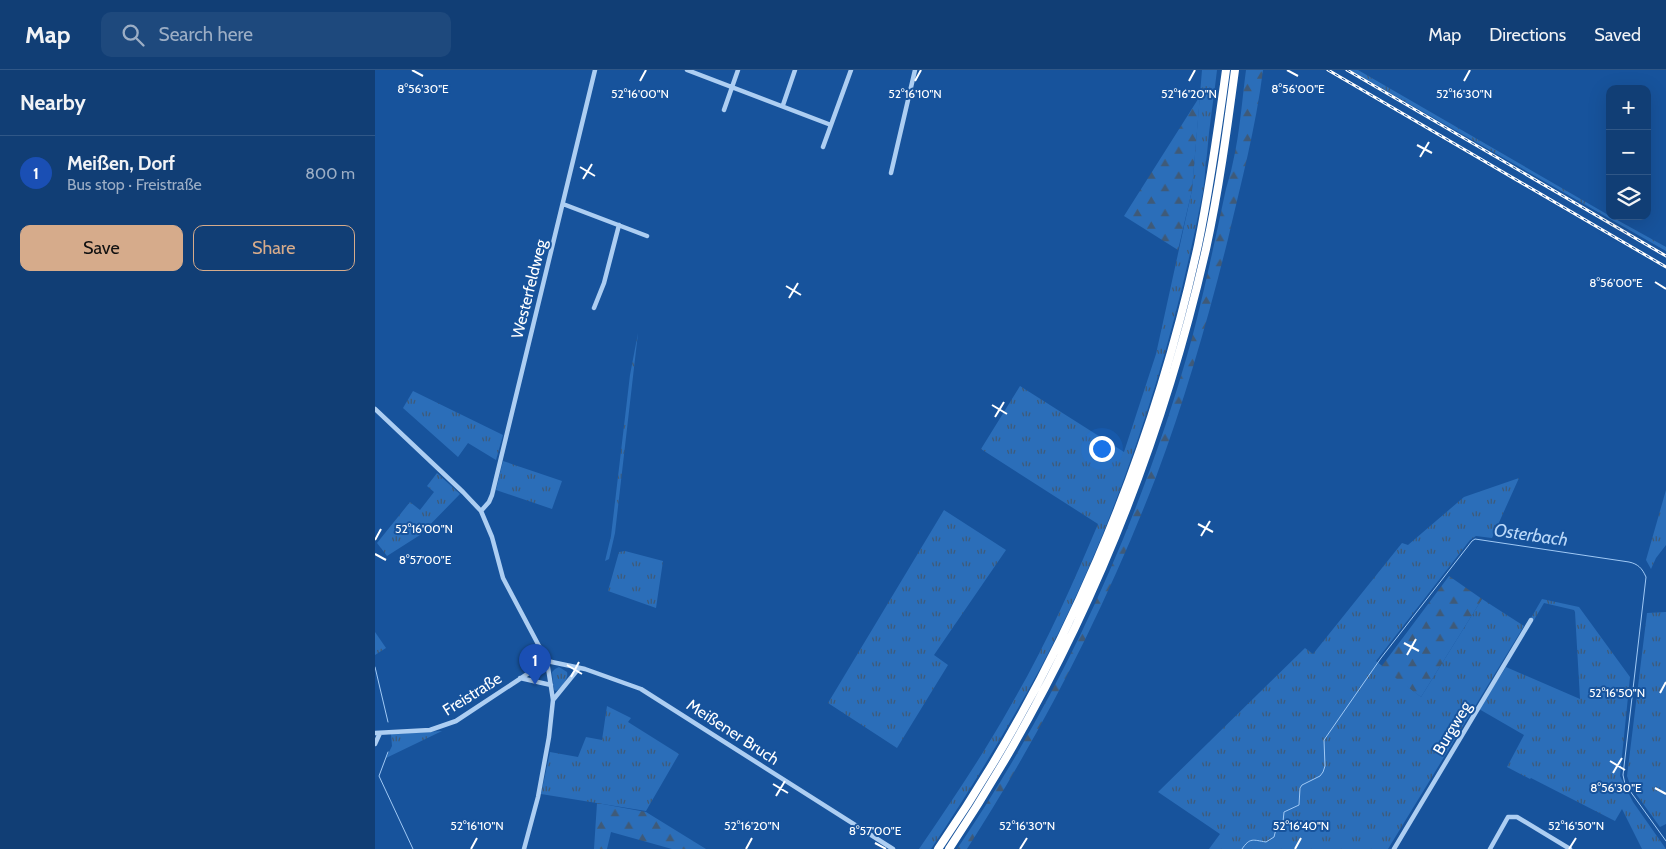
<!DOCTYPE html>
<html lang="en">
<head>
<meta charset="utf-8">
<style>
  body { margin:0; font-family:Cabin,sans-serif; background:#1e497d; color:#f1f3f6 }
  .controls { position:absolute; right:15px; top:15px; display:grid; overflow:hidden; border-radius:10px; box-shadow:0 5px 20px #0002 }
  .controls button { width:45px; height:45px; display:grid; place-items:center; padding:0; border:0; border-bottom:1px solid #305787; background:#113e75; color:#f1f3f6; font:25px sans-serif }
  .you { position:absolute; left:726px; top:378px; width:18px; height:18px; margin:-12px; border:4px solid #fff; border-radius:50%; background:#1a73e8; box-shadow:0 0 0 8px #1a73e833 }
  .badge { display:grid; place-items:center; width:32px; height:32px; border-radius:50%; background:#d6ab8b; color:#fff; font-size:16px; font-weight:700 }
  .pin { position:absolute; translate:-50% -41px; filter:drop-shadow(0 1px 2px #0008) }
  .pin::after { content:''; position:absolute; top:26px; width:18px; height:15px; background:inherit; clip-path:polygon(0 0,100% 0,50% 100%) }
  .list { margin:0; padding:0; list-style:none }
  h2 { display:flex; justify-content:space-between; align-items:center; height:65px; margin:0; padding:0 20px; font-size:21px }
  h2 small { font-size:16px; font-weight:400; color:#9caec5 }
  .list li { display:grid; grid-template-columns:32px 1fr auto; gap:15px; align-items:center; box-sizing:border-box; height:75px; padding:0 20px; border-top:1px solid #305787 }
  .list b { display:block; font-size:19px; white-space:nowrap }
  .list p { margin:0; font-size:16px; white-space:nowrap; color:#9caec5 }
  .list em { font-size:16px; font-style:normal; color:#9caec5 }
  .actions { display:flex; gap:10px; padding:15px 20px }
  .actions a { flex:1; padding:11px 0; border:1px solid #d6ab8b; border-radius:10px; text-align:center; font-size:18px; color:#d6ab8b }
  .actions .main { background:#d6ab8b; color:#111 }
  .icon { flex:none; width:28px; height:28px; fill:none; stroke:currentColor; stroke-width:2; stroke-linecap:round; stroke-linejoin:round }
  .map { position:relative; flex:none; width:1291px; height:779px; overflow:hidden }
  header { display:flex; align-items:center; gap:30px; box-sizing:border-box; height:70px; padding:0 25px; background:#113e75; border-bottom:1px solid #305787 }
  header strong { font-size:24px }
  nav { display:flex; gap:28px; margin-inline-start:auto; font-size:18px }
  .search { width:350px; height:45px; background:#1e497d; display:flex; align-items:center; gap:12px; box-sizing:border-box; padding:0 18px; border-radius:10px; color:#9caec5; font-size:19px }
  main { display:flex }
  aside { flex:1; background:#113e75 }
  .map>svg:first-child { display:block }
  .grass { fill:url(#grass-tufts) }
  .forest { fill:url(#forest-firs) }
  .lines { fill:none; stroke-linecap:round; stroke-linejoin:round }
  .stream { stroke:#a0c9f5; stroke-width:1 }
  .street { stroke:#adcef2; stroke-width:4.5 }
  .highway { stroke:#fff; stroke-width:8 }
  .rail-casing { stroke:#fff; stroke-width:3 }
  .rail { stroke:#17539c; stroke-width:1; stroke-dasharray:4; stroke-linecap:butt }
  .ticks { fill:none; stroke:#fff; stroke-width:2 }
  .labels { text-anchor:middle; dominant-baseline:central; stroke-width:4; stroke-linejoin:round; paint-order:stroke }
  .street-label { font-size:16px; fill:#fff; stroke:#17539c }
  .water-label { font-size:18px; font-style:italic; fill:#bad8f9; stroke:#17539c }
  .ticks-label { font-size:12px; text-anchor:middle; fill:#fff; stroke:#17539c; stroke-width:4; stroke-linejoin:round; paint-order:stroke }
</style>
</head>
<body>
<header>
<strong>Map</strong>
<div class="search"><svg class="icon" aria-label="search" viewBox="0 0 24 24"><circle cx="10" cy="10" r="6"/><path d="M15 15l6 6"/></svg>Search here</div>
<nav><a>Map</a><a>Directions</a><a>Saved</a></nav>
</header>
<main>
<aside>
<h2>Nearby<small></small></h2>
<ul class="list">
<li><span class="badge" style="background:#1a4fb4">1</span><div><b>Meißen, Dorf</b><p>Bus stop · Freistraße</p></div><em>800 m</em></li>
</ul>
<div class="actions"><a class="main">Save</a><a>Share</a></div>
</aside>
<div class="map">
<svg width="1291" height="779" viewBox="0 0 1291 779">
  <defs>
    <pattern id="grass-tufts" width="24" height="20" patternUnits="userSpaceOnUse" patternTransform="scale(1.25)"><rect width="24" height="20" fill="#2b6eb9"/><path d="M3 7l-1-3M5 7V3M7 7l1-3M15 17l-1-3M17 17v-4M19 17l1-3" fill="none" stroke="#3f5a78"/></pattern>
    <pattern id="forest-firs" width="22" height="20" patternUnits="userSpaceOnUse" patternTransform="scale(1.25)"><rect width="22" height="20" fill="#2b6eb9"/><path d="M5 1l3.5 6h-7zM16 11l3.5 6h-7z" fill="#3f5a78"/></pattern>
  </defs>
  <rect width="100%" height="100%" fill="#17539c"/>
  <path class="grass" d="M827,0H842C839,28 834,56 832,84C830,96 830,109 828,121C797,284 744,448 667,595C633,658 596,719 556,779H544C576,732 608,685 636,635C670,577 697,516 723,454L606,379L645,316L749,382L781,284L817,120Z
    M975,0H983L1235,146L1291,177V181Z
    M263,263L240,463L234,489L230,491L236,466L255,305Z
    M38,321L128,365L121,390L93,373L83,387L28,338Z
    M128,391L187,411L177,439L121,420Z
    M62,403L85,424L45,465L12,486L2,473L35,432L45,440L59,422L52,416Z
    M1144,408L1117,468L1101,466L1095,470L1001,591L1046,627L1107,529L1149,556L1013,779H834L845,764L783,722L930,578L938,584L1027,473L1033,475L1089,427Z
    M1291,420V475L1281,488L1276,499L1271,490Z
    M569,440L631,480L559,585L573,595L522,678L453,633Z
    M250,481L288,491L281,538L233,521L244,482Z
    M1167,529L1204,537L1255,607L1245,706L1258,732L1291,779H1267L1247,739L1240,751L1156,708L1155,709L1132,697L1149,665L1104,639L1131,597L1205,629L1200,542L1199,540L1169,533L1159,550L1156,548Z
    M1291,542V754L1285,757L1256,717L1252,706L1272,543Z
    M0,562L11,578L0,585Z
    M184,597L192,602C194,609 186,618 181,621L179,620L177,602L180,599Z
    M232,636L256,648L253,652L304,684L271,741L166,724L175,682L203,687L211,667L227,670Z
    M67,661L11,688L17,676L16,664Z"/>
  <path class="forest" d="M871,0H888C881,57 866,113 853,169C833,249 810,330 781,407C731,537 667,662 592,779H582C687,624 767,449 817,268C829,222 839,175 849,128C851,116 856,104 858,92C865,62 867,30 871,0Z
    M825,26L817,120L803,180L749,146Z
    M1074,506L1107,529L1046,627L1006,597Z
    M222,733L271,742L331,779H297L236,762L232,779H219Z"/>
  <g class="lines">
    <path class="stream" d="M0,597L13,652
      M13,682L4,706L38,779
      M867,779C875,767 878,770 891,772L899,767L901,759L908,752L909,742L924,735L925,718L927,715L945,706L948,702L950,696L949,670L1006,588L1097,471L1100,469L1254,492C1263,494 1267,498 1271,507L1248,705L1250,714L1291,771"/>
    <path class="street" d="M312,0L456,55
      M408,35L420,0
      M349,40L363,0
      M448,77L476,0
      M516,103L540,0
      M188,134L272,166
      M219,238L229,213L244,155
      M0,339L88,422L106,441L117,467L128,508L172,591L178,630L174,667L163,727L149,779
      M106,441L114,432L117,425L220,0
      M172,591L210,599L266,619L518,779
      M145,608L176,615
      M178,630L204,598
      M0,663L55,660L81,651L172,591
      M0,674L5,663
      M1019,779L1156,550
      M1115,779L1133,747H1142L1195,779"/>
    <path class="highway" d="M563,779C688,597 776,390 823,175C835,117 843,59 851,0
      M574,779C697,595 782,394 831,179C844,120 852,60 860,0"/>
    <g class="rail-casing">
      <path id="rail" d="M953,0L1291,197
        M972,0L1291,186"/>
    </g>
    <use href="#rail" class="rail"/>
  </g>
  <path class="ticks" d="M37,0L48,6M912,0L923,6M265,11L271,0M540,11L546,0M814,11L820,0M1089,11L1095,0M1042,75L1057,83M1045,87L1054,72M205,97L220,106M208,109L217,94M1280,212L1291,219M411,216L426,225M414,228L423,213M617,335L632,344M620,347L629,332M823,454L838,462M826,466L835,451M0,470L6,459M0,484L11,490M1029,573L1044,581M1032,585L1041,569M192,595L207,604M196,607L204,592M1285,623L1291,612M1235,691L1250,700M1238,703L1247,688M398,714L413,723M1280,718L1291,724M401,726L410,711M500,773L511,779M96,779L102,768M371,779L377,768M645,779L652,768M920,779L926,768M1194,779L1201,768"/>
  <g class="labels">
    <g class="street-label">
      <text transform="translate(154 219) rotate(-76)">Westerfeldweg</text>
      <text transform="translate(97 624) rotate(-32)">Freistraße</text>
      <text transform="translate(1077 658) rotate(-59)">Burgweg</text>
      <text transform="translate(358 662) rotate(33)">Meißener Bruch</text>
    </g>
    <g class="water-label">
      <text transform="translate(1156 465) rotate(8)">Osterbach</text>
    </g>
  </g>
  <g class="ticks-label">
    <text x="923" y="23">8°56'00"E</text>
    <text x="48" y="23">8°56'30"E</text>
    <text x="265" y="28">52°16'00"N</text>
    <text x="540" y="28">52°16'10"N</text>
    <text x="814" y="28">52°16'20"N</text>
    <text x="1089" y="28">52°16'30"N</text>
    <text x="1241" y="217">8°56'00"E</text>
    <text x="49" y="463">52°16'00"N</text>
    <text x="50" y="494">8°57'00"E</text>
    <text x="1242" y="627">52°16'50"N</text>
    <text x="1241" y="722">8°56'30"E</text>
    <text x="102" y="760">52°16'10"N</text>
    <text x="377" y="760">52°16'20"N</text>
    <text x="652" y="760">52°16'30"N</text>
    <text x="926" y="760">52°16'40"N</text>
    <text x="1201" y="760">52°16'50"N</text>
    <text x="500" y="765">8°57'00"E</text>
  </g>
</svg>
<div class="controls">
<button>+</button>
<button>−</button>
<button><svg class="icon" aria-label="layers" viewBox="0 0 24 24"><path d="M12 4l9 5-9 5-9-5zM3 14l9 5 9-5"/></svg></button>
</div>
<div class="you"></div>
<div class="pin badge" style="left:160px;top:615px;background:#1a4fb4">1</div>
</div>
</main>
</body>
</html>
